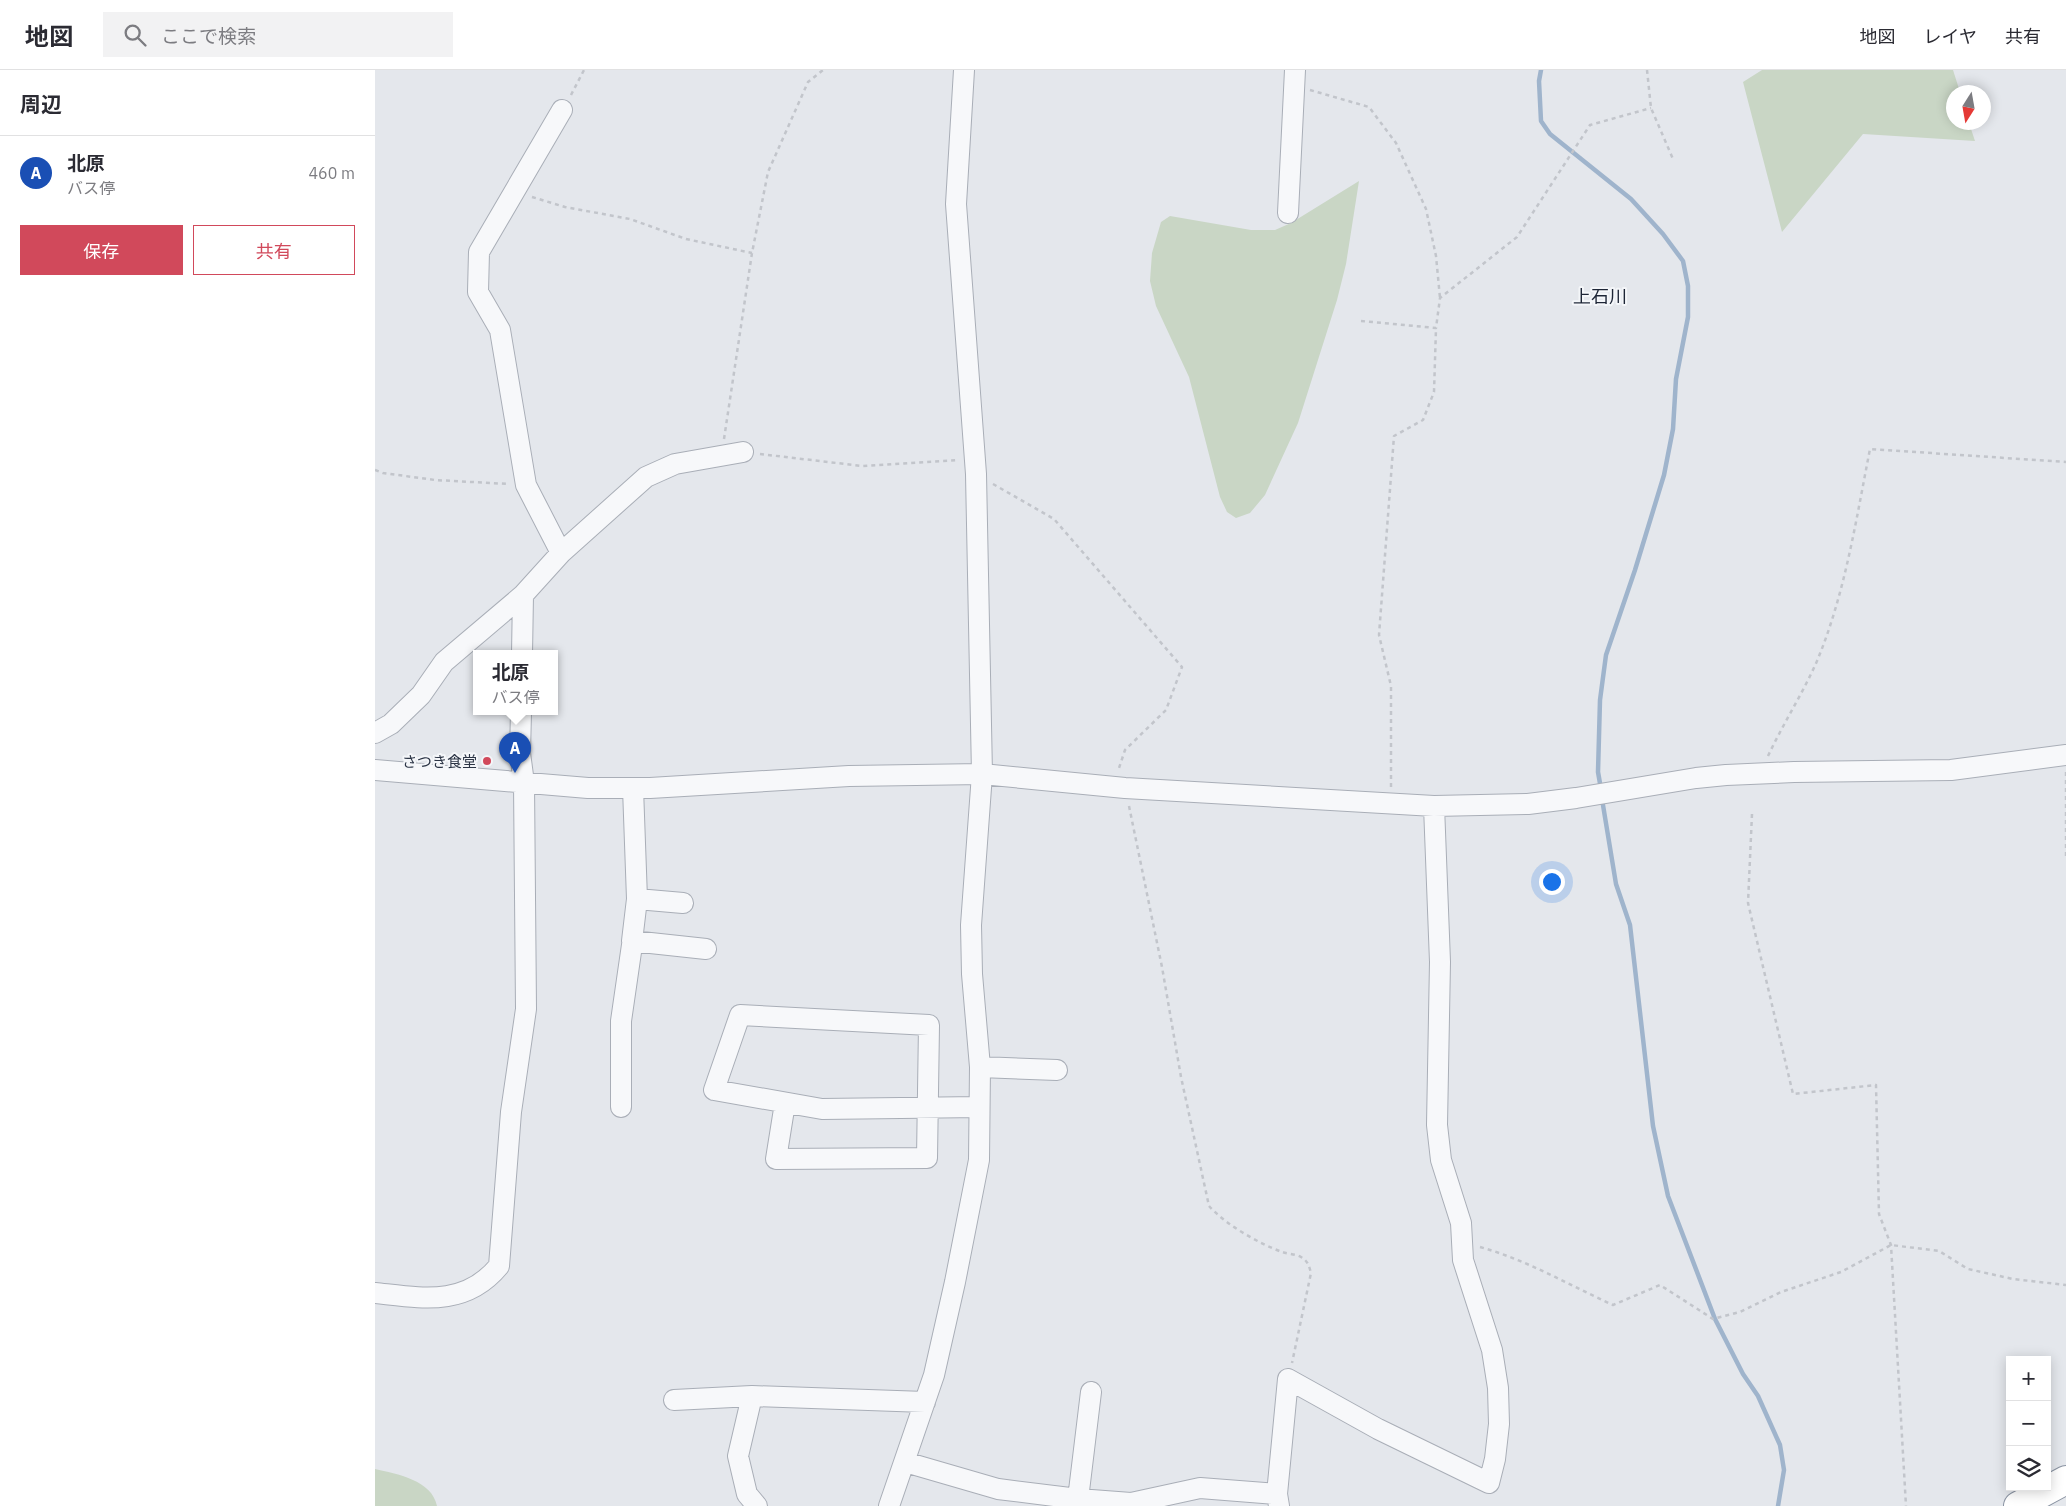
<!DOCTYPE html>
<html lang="ja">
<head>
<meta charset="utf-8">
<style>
  body { margin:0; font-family:"IBM Plex Sans","Noto Sans JP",sans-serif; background:#f2f2f3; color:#2b2b33 }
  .controls { position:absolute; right:15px; bottom:15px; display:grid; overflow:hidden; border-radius:0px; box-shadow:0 2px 12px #0003 }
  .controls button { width:45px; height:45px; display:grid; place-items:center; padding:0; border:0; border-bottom:1px solid #e1e1e2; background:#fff; color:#2b2b33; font:25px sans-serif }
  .compass { position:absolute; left:1571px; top:15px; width:45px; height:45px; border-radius:50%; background:#fff; box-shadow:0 2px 12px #0003; rotate:191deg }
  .you { position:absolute; left:1176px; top:811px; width:18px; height:18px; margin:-12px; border:4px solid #fff; border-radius:50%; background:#1a73e8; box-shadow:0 0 0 8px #1a73e833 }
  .badge { display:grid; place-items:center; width:32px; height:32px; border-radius:50%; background:#d1495b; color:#fff; font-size:16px; font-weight:700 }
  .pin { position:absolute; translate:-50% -41px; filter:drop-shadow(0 1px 2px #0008) }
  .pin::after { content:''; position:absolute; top:26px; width:18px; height:15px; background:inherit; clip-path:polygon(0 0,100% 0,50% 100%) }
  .popup { position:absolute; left:98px; top:580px; width:85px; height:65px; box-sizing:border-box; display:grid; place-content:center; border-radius:0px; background:#fff; filter:drop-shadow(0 1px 4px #0005); font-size:16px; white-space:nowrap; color:#7c7c81 }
  .popup b { font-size:19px; color:#2b2b33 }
  .popup::after { content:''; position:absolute; left:50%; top:100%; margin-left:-10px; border:10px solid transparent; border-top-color:#fff }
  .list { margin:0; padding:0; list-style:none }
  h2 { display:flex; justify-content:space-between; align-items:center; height:65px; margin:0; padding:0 20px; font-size:21px }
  h2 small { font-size:16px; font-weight:400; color:#7c7c81 }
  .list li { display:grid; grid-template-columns:32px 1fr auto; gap:15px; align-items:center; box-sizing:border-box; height:75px; padding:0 20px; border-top:1px solid #e1e1e2 }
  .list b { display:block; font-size:19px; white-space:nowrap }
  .list p { margin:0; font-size:16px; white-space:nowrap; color:#7c7c81 }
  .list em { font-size:16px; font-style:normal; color:#7c7c81 }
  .actions { display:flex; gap:10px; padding:15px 20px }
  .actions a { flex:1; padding:11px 0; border:1px solid #d1495b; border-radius:0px; text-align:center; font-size:18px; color:#d1495b }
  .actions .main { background:#d1495b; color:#fff }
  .icon { flex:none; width:28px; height:28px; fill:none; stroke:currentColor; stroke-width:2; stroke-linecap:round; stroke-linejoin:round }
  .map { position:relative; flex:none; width:1691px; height:1436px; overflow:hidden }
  header { display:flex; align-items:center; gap:30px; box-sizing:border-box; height:70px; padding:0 25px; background:#fff; border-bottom:1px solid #e1e1e2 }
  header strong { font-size:24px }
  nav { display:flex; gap:28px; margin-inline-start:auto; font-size:18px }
  .search { width:350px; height:45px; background:#f2f2f3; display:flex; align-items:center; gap:12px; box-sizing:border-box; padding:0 18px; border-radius:0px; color:#7c7c81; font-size:19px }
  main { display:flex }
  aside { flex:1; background:#fff }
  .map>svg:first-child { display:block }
  .green { fill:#c9d6c5 }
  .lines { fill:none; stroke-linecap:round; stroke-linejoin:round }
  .stream { stroke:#9fb4cc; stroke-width:4.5 }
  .minor-casing { stroke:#a9aeb7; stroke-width:22 }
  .highway-casing { stroke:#8b94a3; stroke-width:30 }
  .path { stroke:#c2c5cb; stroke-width:2.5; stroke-dasharray:4 4; stroke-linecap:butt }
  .minor { stroke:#f7f8fa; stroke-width:20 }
  .highway { stroke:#fff; stroke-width:28 }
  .poi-dot { fill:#d1495b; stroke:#f4f6f9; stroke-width:2 }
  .labels { text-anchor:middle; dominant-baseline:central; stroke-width:4; stroke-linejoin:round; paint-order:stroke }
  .poi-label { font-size:15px; fill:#2b3445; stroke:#f4f6f9; text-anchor:end }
  .quarter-label { font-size:18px; fill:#1d2536; stroke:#f4f6f9 }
</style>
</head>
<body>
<header>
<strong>地図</strong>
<div class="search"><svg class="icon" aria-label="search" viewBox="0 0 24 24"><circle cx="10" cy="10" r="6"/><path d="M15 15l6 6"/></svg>ここで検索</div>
<nav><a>地図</a><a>レイヤ</a><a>共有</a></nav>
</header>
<main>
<aside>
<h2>周辺<small></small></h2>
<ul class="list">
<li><span class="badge" style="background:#1a4fb4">A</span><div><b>北原</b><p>バス停</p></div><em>460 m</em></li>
</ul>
<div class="actions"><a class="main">保存</a><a>共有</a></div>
</aside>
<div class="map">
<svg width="1691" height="1436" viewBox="0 0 1691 1436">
  <rect width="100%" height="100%" fill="#e4e7ec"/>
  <path class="green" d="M1387,0H1578L1585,22H1578V52L1594,53L1600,71L1488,64L1407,162L1368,12Z
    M984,111L971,194L962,230L923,353L890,425L875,443L861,448L852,442L845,427L814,307L781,236L775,211L777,183L786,152L795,146L876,160H900L916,153Z
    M0,1399C22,1404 57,1410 62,1436H0Z"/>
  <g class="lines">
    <path class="stream" d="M1166,0L1164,11L1166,51L1175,64L1256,129L1288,164L1308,191L1313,216V247L1301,309L1298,359L1289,405L1260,500L1231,585L1225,630L1223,702L1226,719
      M1227,729L1241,814L1255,855L1278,1056L1293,1126L1340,1249L1368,1304L1383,1326L1405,1375L1409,1400L1403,1436"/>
    <g class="minor-casing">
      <path id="minor" d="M913,143L920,0
        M186,483L151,415L125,260L103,222L104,182L187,40
        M147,584L148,525
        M0,663L16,654L46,625L69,592L148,525L186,483L271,407L300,394L368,382
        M0,700L213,718H275L474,706L607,704L750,718L1059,736L1153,734L1201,728L1321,708L1351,705L1419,702L1576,700L1691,685
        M258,718L262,829L257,871L331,879
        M262,829L308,833
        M605,997L682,1000
        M410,1033L401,1089L552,1088L554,955L365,945L339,1020L447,1039L604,1037
        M246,1037V951L258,868
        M0,1223C47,1228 90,1237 124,1196L136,1042L151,939L149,713L145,683L146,642
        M299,1330L377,1326
        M530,1392L623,1419L703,1429L716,1322
        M902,1424L913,1309L1003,1359L1114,1413L1120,1389L1124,1354L1123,1318L1117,1280L1088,1190L1086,1153L1066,1090L1062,1055L1065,892L1059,736
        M382,1436L372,1424L363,1386L377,1326L550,1332
        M514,1436L559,1305L580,1212L604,1090L605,997L597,904L596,855L607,704L601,404L581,134L589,0
        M702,1436L703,1429L756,1433L825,1418L902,1424L904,1436"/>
    </g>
    <g class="highway-casing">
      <path id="highway" d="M1643,1436L1691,1410"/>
    </g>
    <path class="path" d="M1272,0L1276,38L1298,89
      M935,20L994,37L1021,73L1051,139L1061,186L1065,228
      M196,25L209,0
      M157,127L190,137L255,149L311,169L377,183
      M986,251L1061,258L1065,228L1142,167L1215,55L1276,38
      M349,369L377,183L393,102L433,12L448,0
      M385,384L487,396L584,390
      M0,400L8,403L60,410L134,414
      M618,414L679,449L807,597L791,640L750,680L743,701
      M1393,686C1408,654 1428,623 1442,591C1470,524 1481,450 1495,379L1691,392
      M1691,702V788
      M1016,717V616L1004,565L1019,366L1048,350L1059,322L1061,258
      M754,736L787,897L806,1007L834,1136C851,1155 883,1173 907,1182C913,1184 921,1184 926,1187C933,1191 934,1196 936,1203L917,1293
      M1377,744L1373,833L1418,1024L1501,1015L1504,1144L1516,1175L1531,1436
      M1105,1177C1152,1190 1194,1215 1238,1235L1285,1215L1338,1249L1365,1242L1406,1222L1466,1202L1516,1175L1564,1181L1593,1199L1638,1209L1691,1215"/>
    <use href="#minor" class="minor"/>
    <use href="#highway" class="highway"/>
  </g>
  <circle class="poi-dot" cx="112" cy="691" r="5"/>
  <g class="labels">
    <g class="poi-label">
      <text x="102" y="691">さつき食堂</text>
    </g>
    <g class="quarter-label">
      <text x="1225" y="226">上石川</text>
    </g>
  </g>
</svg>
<div class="controls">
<button>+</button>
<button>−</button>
<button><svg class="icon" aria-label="layers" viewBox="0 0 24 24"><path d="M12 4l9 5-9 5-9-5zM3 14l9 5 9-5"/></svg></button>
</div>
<svg class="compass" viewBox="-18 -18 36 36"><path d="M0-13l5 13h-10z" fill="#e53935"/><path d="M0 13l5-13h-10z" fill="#7c7c81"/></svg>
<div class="you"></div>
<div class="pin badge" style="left:140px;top:703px;background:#1a4fb4">A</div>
<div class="popup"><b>北原</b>バス停</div>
</div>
</main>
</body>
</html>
